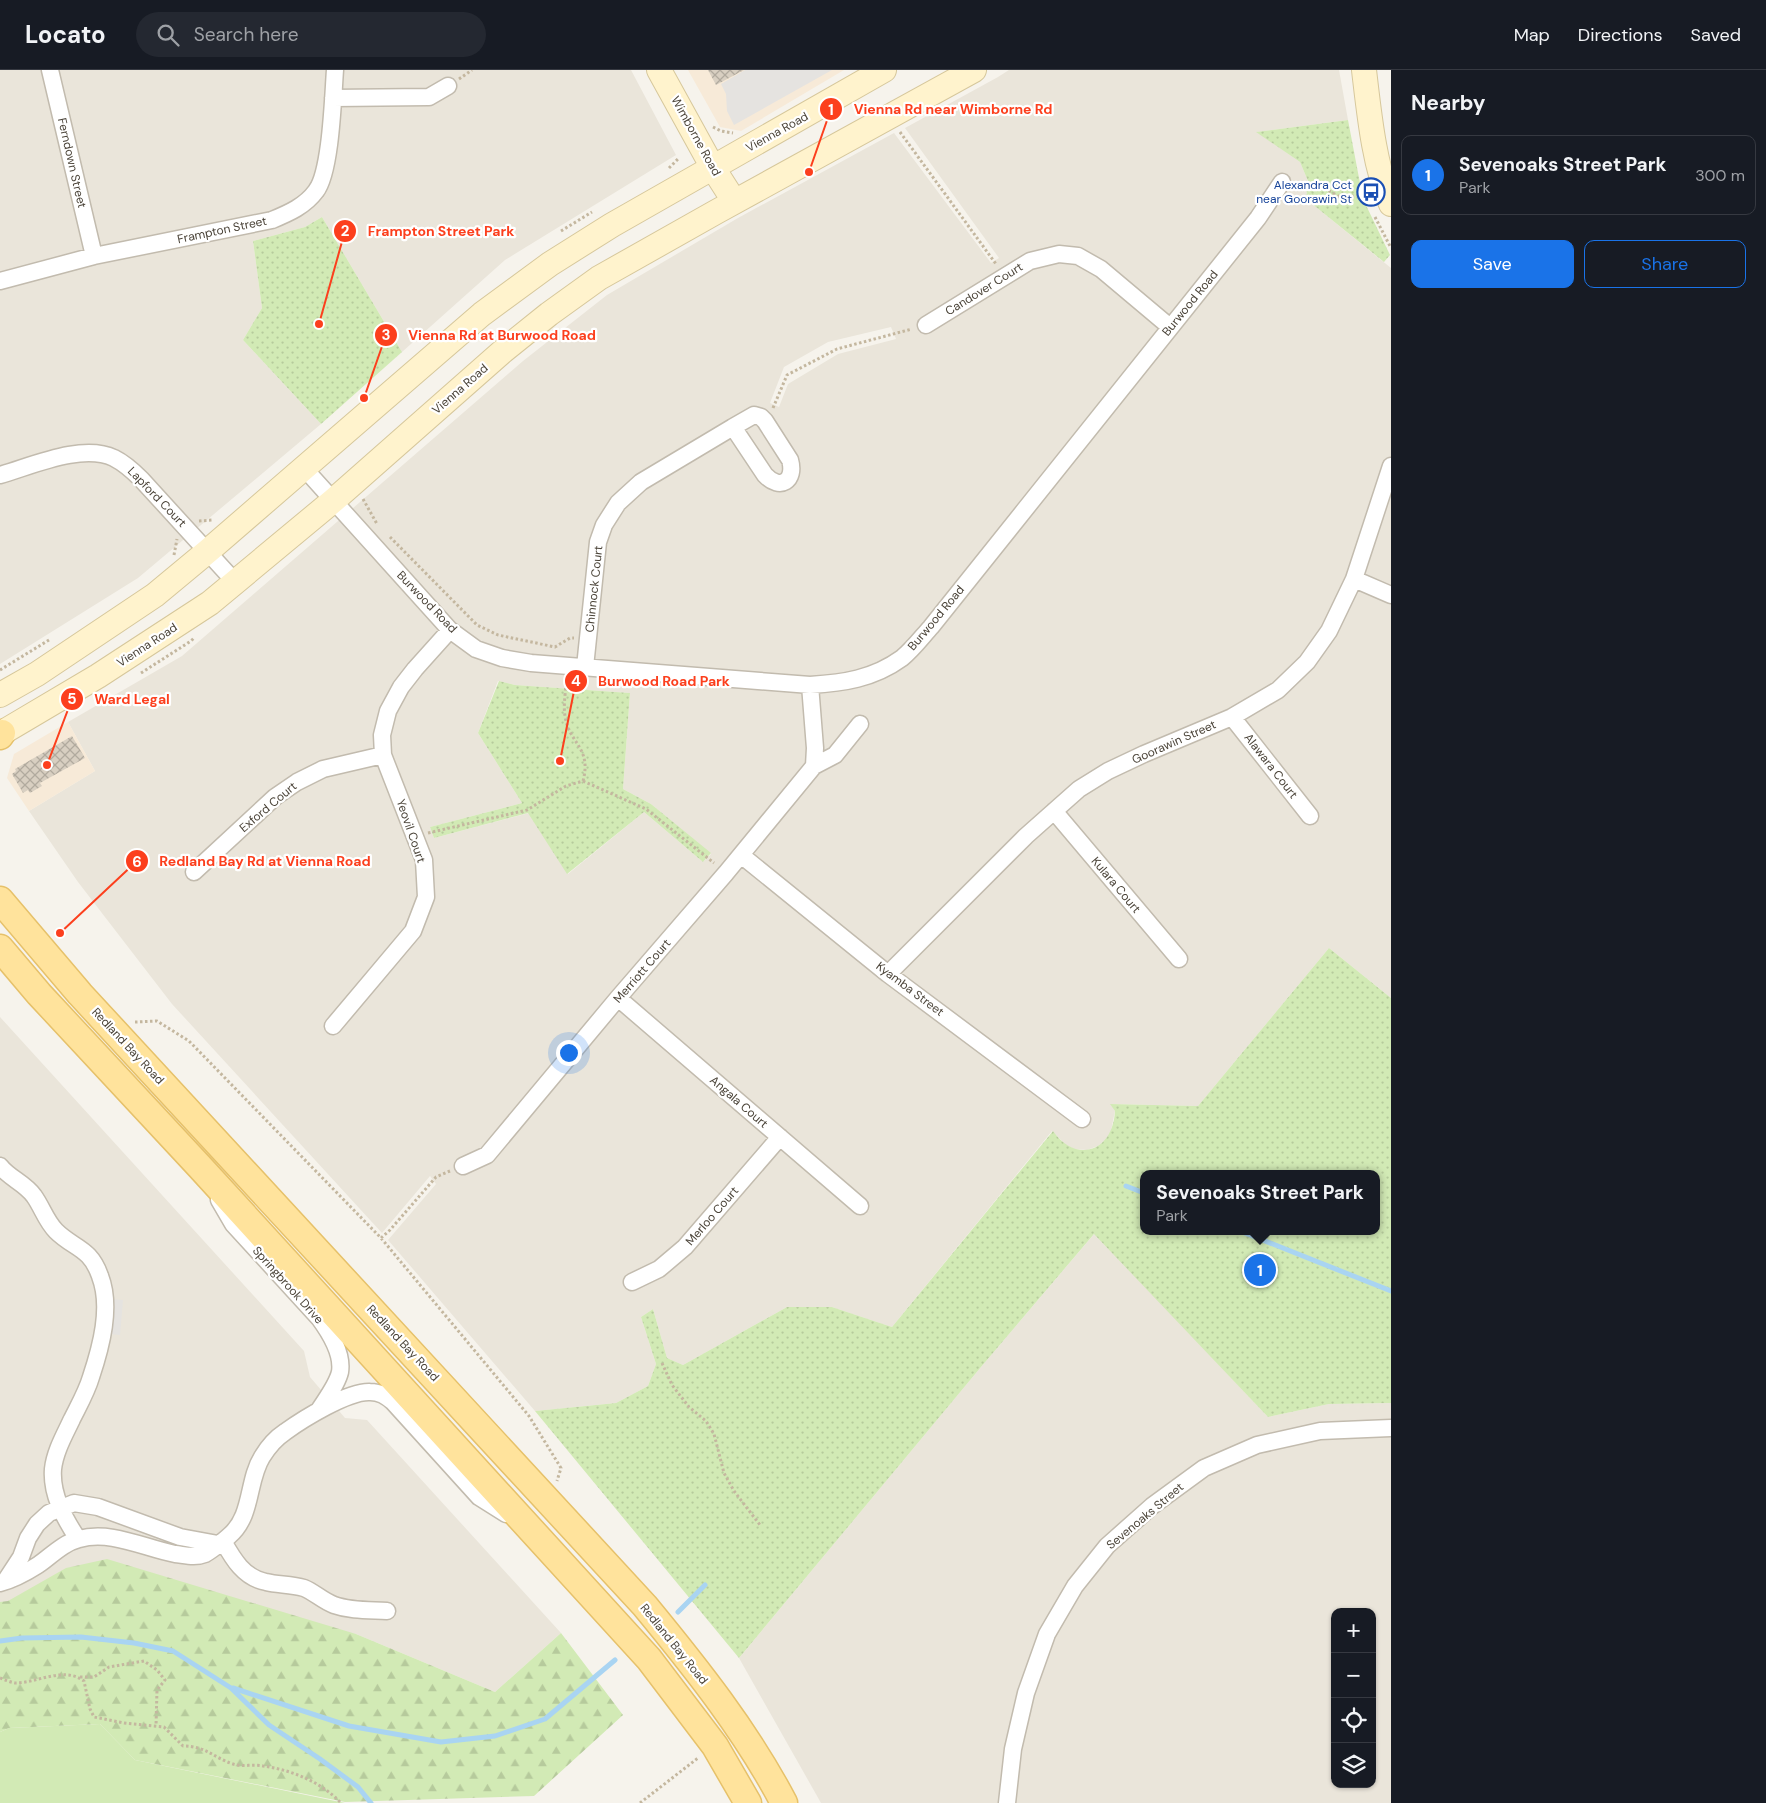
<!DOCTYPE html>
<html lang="en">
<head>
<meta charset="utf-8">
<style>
  body { margin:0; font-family:"DM Sans",sans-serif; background:#242831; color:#f1f3f6 }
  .controls { position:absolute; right:15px; bottom:15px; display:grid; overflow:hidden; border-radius:10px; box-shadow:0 1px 4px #0004 }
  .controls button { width:45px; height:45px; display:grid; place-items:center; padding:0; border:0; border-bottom:1px solid #363941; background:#171b24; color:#f1f3f6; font:25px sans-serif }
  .you { position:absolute; left:568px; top:982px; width:18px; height:18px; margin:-12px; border:4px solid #fff; border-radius:50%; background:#1a73e8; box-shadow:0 0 0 8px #1a73e833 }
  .badge { display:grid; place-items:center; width:32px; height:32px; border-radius:50%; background:#1a73e8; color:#fff; font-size:16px; font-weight:700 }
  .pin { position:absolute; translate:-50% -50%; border:2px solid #fff; box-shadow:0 1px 5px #0006 }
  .popup { position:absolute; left:1140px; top:1100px; width:240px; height:65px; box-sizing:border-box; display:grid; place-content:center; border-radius:10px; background:#171b24; filter:drop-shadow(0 1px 4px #0005); font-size:16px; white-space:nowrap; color:#9ea1a6 }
  .popup b { font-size:19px; color:#f1f3f6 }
  .popup::after { content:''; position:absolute; left:50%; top:100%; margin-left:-10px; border:10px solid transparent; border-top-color:#171b24 }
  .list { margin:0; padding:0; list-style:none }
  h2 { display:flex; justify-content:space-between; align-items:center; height:65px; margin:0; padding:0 20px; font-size:21px }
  h2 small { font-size:16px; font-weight:400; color:#9ea1a6 }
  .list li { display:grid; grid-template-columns:32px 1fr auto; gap:15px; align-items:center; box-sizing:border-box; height:80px; margin:0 10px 10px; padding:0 10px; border:1px solid #363941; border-radius:10px }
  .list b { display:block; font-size:19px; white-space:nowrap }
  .list p { margin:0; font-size:16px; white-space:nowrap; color:#9ea1a6 }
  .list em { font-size:16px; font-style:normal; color:#9ea1a6 }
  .actions { display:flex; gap:10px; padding:15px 20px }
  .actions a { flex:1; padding:11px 0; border:1px solid #1a73e8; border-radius:10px; text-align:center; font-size:18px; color:#1a73e8 }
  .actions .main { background:#1a73e8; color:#fff }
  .icon { flex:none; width:28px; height:28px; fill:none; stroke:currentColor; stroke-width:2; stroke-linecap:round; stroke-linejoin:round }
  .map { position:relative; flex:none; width:1391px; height:1733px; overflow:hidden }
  header { display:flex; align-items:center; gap:30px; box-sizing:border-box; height:70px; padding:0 25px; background:#171b24; border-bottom:1px solid #363941 }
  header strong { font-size:24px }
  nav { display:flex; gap:28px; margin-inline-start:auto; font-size:18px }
  .search { width:350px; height:45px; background:#242831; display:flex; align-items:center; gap:12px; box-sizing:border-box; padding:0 18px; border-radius:28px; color:#9ea1a6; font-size:19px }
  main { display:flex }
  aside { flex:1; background:#171b24 }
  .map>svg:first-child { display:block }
  .residential { fill:#eae5da; fill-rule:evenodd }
  .commercial { fill:#f7ead8 }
  .grass { fill:#d2eab5 }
  .forest { fill:url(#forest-firs) }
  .park { fill:url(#park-dots); fill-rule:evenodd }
  .parking { fill:#e5e3e0 }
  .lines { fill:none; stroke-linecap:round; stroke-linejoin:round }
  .stream { stroke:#a9d4f2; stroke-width:5 }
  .building { fill:url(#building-cross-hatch) }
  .street-casing { stroke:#c2bbae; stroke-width:19 }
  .secondary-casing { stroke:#d6c79b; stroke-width:26 }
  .primary-casing { stroke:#e6c16a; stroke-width:29 }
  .path { stroke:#c4b79f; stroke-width:3; stroke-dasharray:2.5 2.5; stroke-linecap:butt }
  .street { stroke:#fff; stroke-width:16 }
  .secondary { stroke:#fff3cd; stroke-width:24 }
  .primary { stroke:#ffe39c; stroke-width:26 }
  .labels { text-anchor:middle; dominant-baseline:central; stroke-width:4.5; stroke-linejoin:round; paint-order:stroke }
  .street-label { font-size:12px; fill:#4b4439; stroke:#fff }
  .transit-label { font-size:12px; fill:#164399; stroke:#fff; text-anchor:end }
  .leader { fill:none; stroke:#fc3f1d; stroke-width:2 }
  .callout-dot { fill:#fc3f1d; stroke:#fff; stroke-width:2 }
  .mark-label { font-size:15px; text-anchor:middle; font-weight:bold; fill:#fff }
  .callout-label { font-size:14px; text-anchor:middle; font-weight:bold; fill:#fc3f1d; stroke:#fff; stroke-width:4.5; stroke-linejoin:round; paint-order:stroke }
</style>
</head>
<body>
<header>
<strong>Locato</strong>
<div class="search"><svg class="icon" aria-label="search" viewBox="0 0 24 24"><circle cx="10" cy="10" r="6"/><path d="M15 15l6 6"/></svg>Search here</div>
<nav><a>Map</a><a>Directions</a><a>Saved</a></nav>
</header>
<main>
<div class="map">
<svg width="1391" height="1733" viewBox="0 0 1391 1733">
  <defs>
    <pattern id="forest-firs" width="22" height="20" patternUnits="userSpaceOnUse" patternTransform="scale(1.25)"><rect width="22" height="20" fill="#d2eab5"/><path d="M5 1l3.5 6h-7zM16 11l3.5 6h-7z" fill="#b6ca9c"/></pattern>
    <pattern id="park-dots" width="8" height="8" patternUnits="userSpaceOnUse" patternTransform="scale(1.25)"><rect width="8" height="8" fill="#d2eab5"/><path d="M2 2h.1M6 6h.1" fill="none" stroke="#b6ca9c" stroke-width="1.8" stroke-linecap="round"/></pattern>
    <pattern id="building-cross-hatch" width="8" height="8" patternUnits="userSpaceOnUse" patternTransform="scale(1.25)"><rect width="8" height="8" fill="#d8cfc1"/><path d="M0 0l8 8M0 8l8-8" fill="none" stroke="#b1aa9e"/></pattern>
  </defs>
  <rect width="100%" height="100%" fill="#f6f3ec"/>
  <path class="residential" d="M0,0H631L676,85L505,190L402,282L322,147L305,157L253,171L262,238L243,270L321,354L138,508L0,594Z
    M1009,0H1339L1348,50L1257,62L1300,92L1308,111L1306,129L1391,198V928L1329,878L1198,1036L1111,1034L1115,1041L1111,1061L1106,1070L1098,1076L1087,1080L1074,1079L1066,1075L1052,1061L892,1257L832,1237H787L683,1295L667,1288L653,1239L641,1247L656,1294L648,1316L616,1333L535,1341L388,1170L436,1114L430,1106L382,1163L172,934L78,812L29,741L95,701L68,652L182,586L523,291L607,225L738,148L894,63L991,193L999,188L905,58L998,7ZM891,257L896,269L838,284L788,314L779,337L770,333L784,297L828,272ZM498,611L515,615L630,623L623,719L651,734L711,784L703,792L644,742L568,804L529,743L434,768L430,757L522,733L478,663Z
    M0,947L304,1281L310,1307L345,1348L367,1350L561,1563L495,1622L356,1564L0,1532Z
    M1095,1163L1268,1347L1329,1334L1391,1333V1733H821L739,1588L981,1297ZM1335,1542H1372V1714H1335Z"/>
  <path class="commercial" d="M688,0H844L741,61L720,57Z
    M68,652L95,701L29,741L7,708L14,684Z"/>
  <path class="grass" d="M100,1654L135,1690L345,1733H0V1662L9,1658Z"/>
  <path class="forest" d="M107,1489L356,1564L495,1622L561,1563L623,1645L534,1726L345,1732L135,1690L100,1654L9,1658L0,1662V1532L8,1531L66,1498Z"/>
  <path class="park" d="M1348,50L1363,129L1390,185L1384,192L1306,129L1308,111L1300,92L1256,62Z
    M322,147L402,282L321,354L243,270L262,238L253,171L305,157Z
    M499,611L515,615L630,623L623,719L651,734L711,783L703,792L644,742L567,804L528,743L434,768L430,757L522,733L478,663Z
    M1329,878L1391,928V1333L1329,1334L1268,1347L1094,1164L981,1297L739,1588L535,1341L616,1333L648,1316L656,1294L641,1247L653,1239L667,1288L683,1295L787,1237H832L892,1257L1053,1061C1076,1094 1113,1082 1115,1041L1110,1034L1198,1036ZM1144,1104H1376V1161H1144Z"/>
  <path class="parking" d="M745,0H832L734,55L727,41L726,24L721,14Z
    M111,1229L123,1230L120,1265L108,1264Z"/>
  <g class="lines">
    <path class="stream" d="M1126,1116L1144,1123
      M1240,1161L1391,1221
      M678,1542L705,1515
      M0,1571L22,1568L81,1567L134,1573L173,1581L231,1618L269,1655L320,1689L358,1717L371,1733
      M233,1618L349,1656L441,1672L495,1666L545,1649L615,1590"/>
  </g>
  <path class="building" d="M708,0H744L716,15Z
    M72,666L85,688L40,713L42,716L30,723L28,720L23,723L12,704L16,701L15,699Z"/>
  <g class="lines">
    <g class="street-casing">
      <path id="street" d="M50,0L94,186
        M333,28L429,27L448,16
        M0,211L94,186L272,150C289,143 305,136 316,121C331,102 333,26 335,0
        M926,255L1030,191L1059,184L1078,186L1101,199L1170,257
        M754,345L761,347L765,351L790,390C796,411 780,421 765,405L733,357Z
        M304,398L450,560L476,579L502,588L531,593L810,615C843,613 873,609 902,588C912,580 922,567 931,557L1258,148L1282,112
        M0,405C32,396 82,373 114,388C124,393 133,401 141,409L236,513
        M1354,509L1391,525
        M585,597L598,472L604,455L618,433L641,412L733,357
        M1232,647L1310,746
        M814,696L835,685L860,654
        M1054,741L1179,889
        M741,785L888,904L1082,1049
        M194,802L275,727L297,712L323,699L383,685
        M888,904L1026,766L1079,719L1108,701L1144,684L1232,647L1278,620L1307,592L1329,561L1354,509L1391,396
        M618,928L860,1136
        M333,956L413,861L426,827L424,790L383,685L382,665L388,641L401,617L415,599L450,560
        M0,1096C9,1108 25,1113 34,1126C42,1137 46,1151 56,1161C74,1179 90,1177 100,1206C112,1237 101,1277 91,1307C87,1321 79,1335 72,1349C65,1364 55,1381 53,1399C51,1424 64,1448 78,1469
        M463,1096L487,1085L618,928L726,803L814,696L815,678L810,615
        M219,1130L233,1154L319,1248C330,1263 343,1283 340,1302C337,1315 326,1329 319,1340
        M632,1212L659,1199L685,1177L780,1067
        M223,1471C233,1489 244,1508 266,1512C278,1515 291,1514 304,1518C314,1522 323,1531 334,1535C351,1541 369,1540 387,1541
        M6,1510L21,1487L28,1468L37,1454L49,1443L74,1433L98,1437L180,1467L218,1474
        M0,1513C12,1510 27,1502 38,1495C51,1486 63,1473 79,1469C111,1460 144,1478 175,1484C185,1485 195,1488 205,1484C209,1482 225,1470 229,1466C253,1446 247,1411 262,1387C268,1377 276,1368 285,1362C303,1349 348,1321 370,1322C380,1322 386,1326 393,1332L479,1427L506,1444
        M1007,1733L1013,1679L1026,1623L1047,1564L1075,1516L1107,1476L1152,1436L1204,1398L1257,1375L1320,1361L1391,1358"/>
    </g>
    <g class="secondary-casing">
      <path id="secondary" d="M659,0L713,98L734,131
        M1364,0C1369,42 1374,96 1391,134
        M0,625L37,604L155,525L208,481L482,244L550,194L612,155L884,0
        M0,664L98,606L210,533L334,430L503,281L549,244L599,208L716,142L974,0"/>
    </g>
    <g class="primary-casing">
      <path id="primary" d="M0,666L2,663
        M0,830L80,924L645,1536C696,1598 747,1662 784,1733
        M0,878L39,924L200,1097L649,1589L715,1676L748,1733"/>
    </g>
    <path class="path" d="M459,9L472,0
      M713,57L721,61L733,63
      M900,62L996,194
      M669,98L679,88
      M1295,114L1318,115L1342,128L1367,124
      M1375,147L1391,178
      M561,161L592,142
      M773,338L787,305L837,279L912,259
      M363,429L377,454
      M199,451L213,450
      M390,467L477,555L498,565L555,577L570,568H574
      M174,485L177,469
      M0,600L49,570
      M141,603L191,571L194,568
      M583,711L646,739L714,793
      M428,763L527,740L566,716L583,711C592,677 569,674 565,646C563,635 566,621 566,610
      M135,952L157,951L189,971L381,1168L529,1346L561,1398L557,1411
      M381,1168L390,1160L436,1107L450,1101
      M662,1293L672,1315L689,1337L706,1351L714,1364L724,1403L734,1421L760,1455
      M80,1607H94L109,1597L144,1591L157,1600L165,1610L157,1620L156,1656
      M0,1608C5,1610 10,1612 15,1613C37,1613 64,1596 84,1611L90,1639L94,1647L124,1653L164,1657L183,1676C206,1676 214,1688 233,1694C242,1697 254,1694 263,1696C292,1700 321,1712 341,1733
      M640,1733L698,1688"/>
    <use href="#street" class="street"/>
    <use href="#secondary" class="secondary"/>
    <use href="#primary" class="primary"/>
  </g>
  <defs>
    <g id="bus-ring" transform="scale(1.4375)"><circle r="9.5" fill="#fff" stroke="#1a4fb4" stroke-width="1.5"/><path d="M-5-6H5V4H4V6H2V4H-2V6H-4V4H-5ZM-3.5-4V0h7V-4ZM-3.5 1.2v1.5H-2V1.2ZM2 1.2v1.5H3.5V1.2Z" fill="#1a4fb4"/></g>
  </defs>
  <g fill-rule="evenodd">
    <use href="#bus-ring" x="1371" y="122"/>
  </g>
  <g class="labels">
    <g class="street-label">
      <text transform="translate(777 62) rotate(-29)">Vienna Road</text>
      <text transform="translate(696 66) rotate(61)">Wimborne Road</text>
      <text transform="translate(72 93) rotate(77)">Ferndown Street</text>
      <text transform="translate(222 160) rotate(-12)">Frampton Street</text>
      <text transform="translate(984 219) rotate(-32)">Candover Court</text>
      <text transform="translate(1190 233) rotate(-51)">Burwood Road</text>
      <text transform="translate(460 319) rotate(-41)">Vienna Road</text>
      <text transform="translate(157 427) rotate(46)">Lapford Court</text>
      <text transform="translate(594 519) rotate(-84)">Chinnock Court</text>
      <text transform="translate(427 532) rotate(46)">Burwood Road</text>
      <text transform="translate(936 548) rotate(-50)">Burwood Road</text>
      <text transform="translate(147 575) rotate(-33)">Vienna Road</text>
      <text transform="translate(1174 672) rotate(-24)">Goorawin Street</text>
      <text transform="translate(1271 696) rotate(52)">Alawara Court</text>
      <text transform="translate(268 737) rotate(-40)">Exford Court</text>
      <text transform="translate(411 761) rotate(71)">Yeovil Court</text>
      <text transform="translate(1116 815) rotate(50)">Kulara Court</text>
      <text transform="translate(642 901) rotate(-49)">Merriott Court</text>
      <text transform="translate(910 919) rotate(37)">Kyamba Street</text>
      <text transform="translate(128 976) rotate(47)">Redland Bay Road</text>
      <text transform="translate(739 1032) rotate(41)">Angala Court</text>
      <text transform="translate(712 1146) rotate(-49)">Merloo Court</text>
      <text transform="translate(288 1215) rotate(48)">Springbrook Drive</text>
      <text transform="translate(403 1273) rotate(47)">Redland Bay Road</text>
      <text transform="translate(1145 1446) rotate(-40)">Sevenoaks Street</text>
      <text transform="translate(674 1574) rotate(51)">Redland Bay Road</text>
    </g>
    <g class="transit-label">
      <text x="1352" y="115">Alexandra Cct<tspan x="1352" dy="14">near Goorawin St</tspan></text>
    </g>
  </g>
  <path class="leader" d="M809 102L831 39M319 254L345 161M364 328L386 265M560 691L576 611M47 695L72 629M60 863L137 791"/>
  <g class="callout-dot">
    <circle cx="809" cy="102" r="5"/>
    <circle cx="319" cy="254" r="5"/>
    <circle cx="364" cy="328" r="5"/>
    <circle cx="560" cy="691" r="5"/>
    <circle cx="47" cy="695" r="5"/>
    <circle cx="60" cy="863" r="5"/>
    <circle cx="831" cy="39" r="12"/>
    <circle cx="345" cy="161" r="12"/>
    <circle cx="386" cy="265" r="12"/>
    <circle cx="576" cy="611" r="12"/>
    <circle cx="72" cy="629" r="12"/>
    <circle cx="137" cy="791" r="12"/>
  </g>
  <g class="mark-label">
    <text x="831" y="45">1</text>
    <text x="345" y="166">2</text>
    <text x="386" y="270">3</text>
    <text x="576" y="616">4</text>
    <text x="72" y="634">5</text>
    <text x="137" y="797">6</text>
  </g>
  <g class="callout-label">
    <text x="953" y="44">Vienna Rd near Wimborne Rd</text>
    <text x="441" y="166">Frampton Street Park</text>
    <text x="502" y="270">Vienna Rd at Burwood Road</text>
    <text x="664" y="616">Burwood Road Park</text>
    <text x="132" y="634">Ward Legal</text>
    <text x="265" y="796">Redland Bay Rd at Vienna Road</text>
  </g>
</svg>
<div class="controls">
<button>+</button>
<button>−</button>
<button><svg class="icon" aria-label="locate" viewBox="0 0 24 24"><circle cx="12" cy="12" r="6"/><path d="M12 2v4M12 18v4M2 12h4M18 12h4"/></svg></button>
<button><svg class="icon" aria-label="layers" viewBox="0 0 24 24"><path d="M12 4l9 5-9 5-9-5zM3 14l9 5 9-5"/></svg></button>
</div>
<div class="you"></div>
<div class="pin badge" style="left:1260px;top:1200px">1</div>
<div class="popup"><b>Sevenoaks Street Park</b>Park</div>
</div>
<aside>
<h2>Nearby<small></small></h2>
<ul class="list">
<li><span class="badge">1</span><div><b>Sevenoaks Street Park</b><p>Park</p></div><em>300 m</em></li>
</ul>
<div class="actions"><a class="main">Save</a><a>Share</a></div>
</aside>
</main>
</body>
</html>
